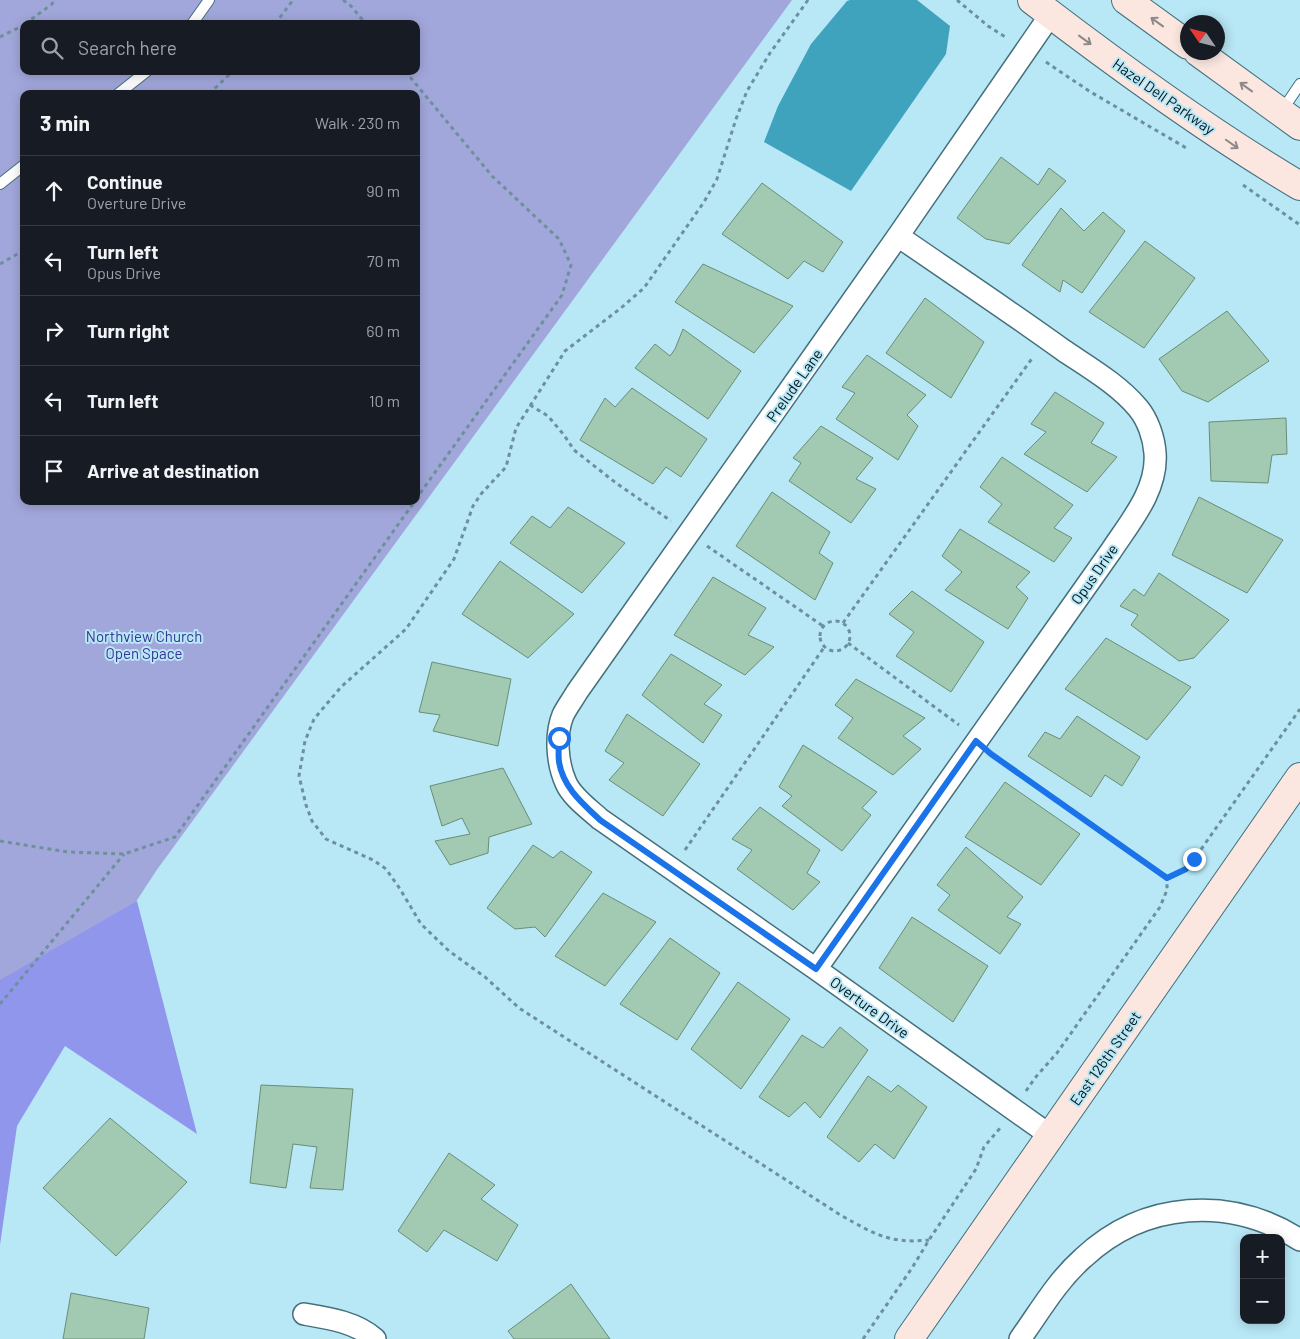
<!DOCTYPE html>
<html lang="en">
<head>
<meta charset="utf-8">
<style>
  body { margin:0; font-family:Barlow,sans-serif; background:#20242c; color:#f1f3f6 }
  .controls { position:absolute; right:15px; bottom:15px; display:grid; overflow:hidden; border-radius:10px; box-shadow:0 2px 12px #0003 }
  .controls button { width:45px; height:45px; display:grid; place-items:center; padding:0; border:0; border-bottom:1px solid #363941; background:#171b24; color:#f1f3f6; font:25px sans-serif }
  .compass { position:absolute; left:1180px; top:15px; width:45px; height:45px; border-radius:50%; background:#171b24; box-shadow:0 2px 12px #0003; rotate:305deg }
  .stop { position:absolute; width:15px; height:15px; margin:-11px; border:4px solid #1a73e8; border-radius:50%; background:#fff }
  .stop.end { background:#1a73e8; border-color:#fff; box-shadow:0 1px 5px #0008 }
  .list { margin:0; padding:0; list-style:none }
  h2 { display:flex; justify-content:space-between; align-items:center; height:65px; margin:0; padding:0 20px; font-size:21px }
  h2 small { font-size:16px; font-weight:400; color:#9ea1a6 }
  .list li { display:grid; grid-template-columns:32px 1fr auto; gap:15px; align-items:center; box-sizing:border-box; height:70px; padding:0 20px; border-top:1px solid #363941 }
  .list b { display:block; font-size:19px; white-space:nowrap }
  .list p { margin:0; font-size:16px; white-space:nowrap; color:#9ea1a6 }
  .list em { font-size:16px; font-style:normal; color:#9ea1a6 }
  .icon { flex:none; width:28px; height:28px; fill:none; stroke:currentColor; stroke-width:2; stroke-linecap:round; stroke-linejoin:round }
  .map { position:relative; flex:none; width:1300px; height:1339px; overflow:hidden }
  .search { position:absolute; background:#171b24; box-shadow:0 2px 12px #0003; left:20px; top:20px; width:400px; height:55px; display:flex; align-items:center; gap:12px; box-sizing:border-box; padding:0 18px; border-radius:10px; color:#9ea1a6; font-size:19px }
  .panel { position:absolute; background:#171b24; box-shadow:0 2px 12px #0003; left:20px; top:90px; width:400px; height:415px; border-radius:10px }
  .map>svg:first-child { display:block }
  .green { fill:#a2a7db; fill-rule:evenodd }
  .forest { fill:#9096eb }
  .water { fill:#40a3be }
  .building { fill:#a2c9b2; stroke:#688e78 }
  .lines { fill:none; stroke-linecap:round; stroke-linejoin:round }
  .lane-casing { stroke:#44707d; stroke-width:12 }
  .street-casing { stroke:#44707d; stroke-width:24 }
  .secondary-casing { stroke:#44707d; stroke-width:30 }
  .path { stroke:#6d909b; stroke-width:3; stroke-dasharray:4 4; stroke-linecap:butt }
  .lane { stroke:#fff; stroke-width:10 }
  .street { stroke:#fff; stroke-width:21 }
  .secondary { stroke:#fbe7e0; stroke-width:28 }
  .oneway { stroke:#8c8988 }
  .route { stroke:#1a73e8; stroke-width:6 }
  .labels { text-anchor:middle; dominant-baseline:central; stroke-width:4; stroke-linejoin:round; paint-order:stroke }
  .street-label { font-size:15px; fill:#05161c; stroke:#b8e7f6 }
  .park-label { font-size:15px; fill:#3a3495; stroke:#b8e7f6 }
</style>
</head>
<body>
<div class="map">
<svg width="1300" height="1339" viewBox="0 0 1300 1339">
  <rect width="100%" height="100%" fill="#b8e7f6"/>
  <path class="green" d="M0,0H792L156,871L95,965L0,1124ZM24,24H416V71H24ZM24,94H416V501H24Z"/>
  <path class="forest" d="M137,901L197,1134L65,1046L17,1126L0,1245V980Z"/>
  <path class="water" d="M850,0H917L950,26L946,54L851,191L764,142L778,106L811,44L847,1Z"/>
  <path class="building" d="M1001,157L1038,185L1049,168L1066,181L1009,244L986,239L957,218Z
    M762,183L843,242L823,272L804,261L788,279L722,234Z
    M1061,208L1084,231L1103,212L1125,231L1082,293L1063,280L1060,292L1022,265Z
    M1145,241L1195,278L1144,348L1089,312Z
    M703,264L793,306L754,353L675,302Z
    M925,298L984,342L951,398L886,353Z
    M1227,311L1269,361L1208,402L1182,391L1159,359Z
    M683,329L741,371L708,419L635,368L655,344L670,356L675,349Z
    M867,355L926,395L907,415L918,426L898,460L836,419L855,393L842,387Z
    M632,388L707,439L681,477L666,467L653,484L580,440L605,398L615,407Z
    M1055,392L1104,423L1091,443L1117,457L1087,492L1024,454L1046,432L1031,424Z
    M1286,418L1287,454L1272,455L1268,483L1211,481L1209,422Z
    M821,426L873,458L856,479L876,489L851,523L789,481L801,463L793,458Z
    M1002,457L1073,505L1054,528L1072,538L1054,562L988,522L1002,504L980,487Z
    M772,492L830,532L819,553L833,563L815,600L736,546Z
    M1199,497L1283,540L1247,593L1172,555Z
    M568,507L625,543L582,593L510,543L532,516L550,528Z
    M960,529L1030,572L1016,587L1028,598L1008,629L945,590L962,572L942,556Z
    M500,561L574,614L528,658L462,614Z
    M1159,573L1229,620L1194,658L1179,661L1131,625L1138,615L1120,606L1134,589L1144,596Z
    M713,577L766,608L748,635L774,647L745,675L674,635Z
    M912,591L984,642L951,692L896,656L914,632L889,614Z
    M1106,638L1191,687L1147,740L1065,689Z
    M671,654L722,685L704,704L722,715L703,743L642,695Z
    M432,662L511,679L498,746L433,731L440,715L419,712Z
    M856,679L925,718L903,736L921,749L893,775L838,738L853,718L835,705Z
    M627,714L700,764L663,816L609,780L624,763L605,751Z
    M1077,716L1140,757L1122,786L1105,775L1091,797L1028,756L1045,732L1060,739Z
    M803,745L877,792L862,808L871,815L842,851L782,806L792,796L779,787Z
    M503,768L532,824L489,837L488,853L450,865L435,841L470,834L462,818L442,826L430,786Z
    M1005,782L1080,834L1041,885L965,837Z
    M760,807L820,850L807,873L820,882L793,910L737,869L752,850L732,839Z
    M533,845L553,858L561,851L592,872L545,937L535,927L515,929L487,908Z
    M966,847L1023,897L1007,917L1021,924L1000,954L938,910L950,895L937,885Z
    M603,893L656,922L605,986L555,956Z
    M912,917L988,966L953,1022L879,968Z
    M670,938L720,973L677,1040L620,1004Z
    M738,982L790,1019L741,1089L691,1049Z
    M840,1027L868,1050L820,1118L805,1102L789,1117L759,1097L802,1035L823,1048Z
    M868,1076L891,1092L898,1085L927,1107L894,1159L875,1144L859,1162L827,1137Z
    M261,1085L353,1089L343,1190L310,1188L317,1147L293,1144L286,1188L250,1183Z
    M110,1118L187,1182L116,1256L43,1188Z
    M449,1153L495,1185L481,1199L518,1225L497,1261L444,1230L427,1252L398,1231Z
    M571,1284L610,1339H514L508,1331Z
    M71,1293L149,1308L144,1339H63Z"/>
  <g class="lines">
    <g class="lane-casing">
      <path id="lane" d="M192,24L209,0
        M118,94L147,71
        M1281,112L1300,84
        M0,184L24,165"/>
    </g>
    <g class="street-casing">
      <path id="street" d="M1051,14L898,236L577,692C573,699 567,707 563,715C555,735 557,763 566,783C572,797 589,809 600,819L816,969L1051,1136
        M816,969L1111,551C1130,522 1158,490 1155,453C1154,438 1148,420 1138,408C1118,384 1088,367 1063,350C1009,311 953,274 898,236
        M304,1314C328,1318 356,1322 375,1339
        M1020,1339C1040,1311 1057,1281 1083,1258C1144,1201 1230,1195 1300,1240"/>
    </g>
    <g class="secondary-casing">
      <path id="secondary" d="M1032,0C1118,66 1207,131 1300,186
        M1126,0L1188,45
        M1198,52L1300,126
        M909,1339L1300,777"/>
    </g>
    <path class="path" d="M343,0L351,6L366,24
      M808,0L770,53L747,91L736,119L717,179L704,202L644,288L621,308L565,351L516,428L506,467L481,494L473,506L454,559L406,629L341,687L314,719L305,741L299,776L306,805L312,821L326,839L373,860L386,869L400,889L421,924L449,951L485,977L519,1008L842,1216C875,1234 889,1244 929,1240
      M957,0L988,26L1007,38
      M25,24L52,4L54,0
      M275,24L293,0
      M0,37L24,25
      M1046,62L1089,91L1188,149
      M405,71L492,176L559,239L571,265L562,295L416,499
      M209,94L233,71
      M1243,185L1300,225
      M0,264L24,250
      M530,405L548,416L564,435L574,450L616,483L671,521
      M707,546L823,626
      M820 636a15 15 0 1 1 30 0a15 15 0 1 1-30 0Z
      M843,623L1033,357
      M848,643L959,725
      M993,756L1167,878
      M0,841L68,852L124,854L175,837L415,501
      M685,850L825,646
      M0,1004L124,854
      M1026,1091L1035,1078L1057,1053L1160,907L1167,890V878L1179,873L1190,865L1300,709
      M863,1339L912,1268L929,1240L976,1169L984,1147L1001,1127"/>
    <use href="#lane" class="lane"/>
    <use href="#street" class="street"/>
    <use href="#secondary" class="secondary"/>
  </g>
  <defs><path id="oneway-shaft" d="M-6 0H5M1.5-3L5.5 0L1.5 3" fill="none" stroke-width="1.6" stroke-linecap="round" stroke-linejoin="round" transform="scale(1.25)"/></defs>
  <g class="oneway">
    <use href="#oneway-shaft" transform="translate(1157 22) rotate(-144)"/>
    <use href="#oneway-shaft" transform="translate(1085 40) rotate(36)"/>
    <use href="#oneway-shaft" transform="translate(1246 87) rotate(-144)"/>
    <use href="#oneway-shaft" transform="translate(1232 144) rotate(35)"/>
  </g>
  <g class="lines">
    <path class="route" d="M559,738C559,745 558,754 559,762C563,787 582,803 600,820L816,969L976,741L991,754L1167,878L1186,869L1194,859"/>
  </g>
  <g class="labels">
    <g class="street-label">
      <text transform="translate(1164 96) rotate(35)">Hazel Dell Parkway</text>
      <text transform="translate(794 385) rotate(-55)">Prelude Lane</text>
      <text transform="translate(1094 574) rotate(-55)">Opus Drive</text>
      <text transform="translate(870 1007) rotate(36)">Overture Drive</text>
      <text transform="translate(1105 1058) rotate(-55)">East 126th Street</text>
    </g>
    <g class="park-label">
      <text x="144" y="636">Northview Church<tspan x="144" dy="17">Open Space</tspan></text>
    </g>
  </g>
</svg>
<div class="controls">
<button>+</button>
<button>−</button>
</div>
<svg class="compass" viewBox="-18 -18 36 36"><path d="M0-13l5 13h-10z" fill="#e53935"/><path d="M0 13l5-13h-10z" fill="#9ea1a6"/></svg>
<div class="stop" style="left:559px;top:738px"></div>
<div class="stop end" style="left:1194px;top:859px"></div>
<div class="search"><svg class="icon" aria-label="search" viewBox="0 0 24 24"><circle cx="10" cy="10" r="6"/><path d="M15 15l6 6"/></svg>Search here</div>
<section class="panel">
<h2>3 min<small>Walk · 230 m</small></h2>
<ul class="list">
<li><svg class="icon" aria-label="ahead" viewBox="0 0 24 24"><path d="M12 20V5M6 11l6-6 6 6"/></svg><div><b>Continue</b><p>Overture Drive</p></div><em>90 m</em></li>
<li><svg class="icon" aria-label="left" viewBox="0 0 24 24"><path d="M17 20v-9H6M10 6l-5 5 5 5"/></svg><div><b>Turn left</b><p>Opus Drive</p></div><em>70 m</em></li>
<li><svg class="icon" aria-label="right" viewBox="0 0 24 24"><path d="M7 20v-9h11M14 6l5 5-5 5"/></svg><div><b>Turn right</b></div><em>60 m</em></li>
<li><svg class="icon" aria-label="left" viewBox="0 0 24 24"><path d="M17 20v-9H6M10 6l-5 5 5 5"/></svg><div><b>Turn left</b></div><em>10 m</em></li>
<li><svg class="icon" aria-label="arrive" viewBox="0 0 24 24"><path d="M6 21V4h12l-3 4 3 4H6"/></svg><div><b>Arrive at destination</b></div></li>
</ul>
</section>
</div>
</body>
</html>
